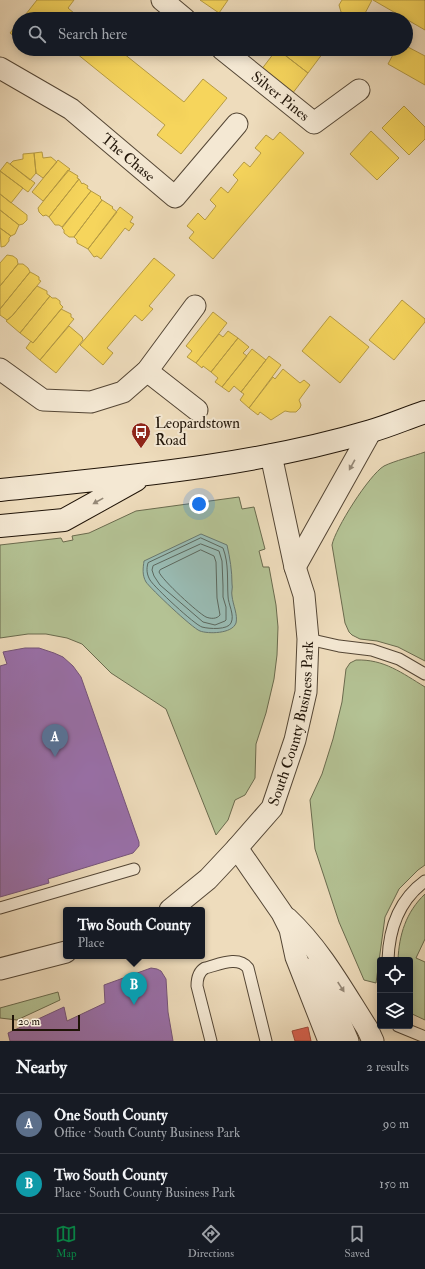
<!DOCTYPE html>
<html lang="en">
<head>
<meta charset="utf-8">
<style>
  body { margin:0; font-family:"IM FELL Double Pica",serif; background:#20242c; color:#f1f3f6 }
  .controls { position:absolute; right:12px; bottom:12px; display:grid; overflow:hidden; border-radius:4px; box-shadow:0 2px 10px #0003 }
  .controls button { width:36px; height:36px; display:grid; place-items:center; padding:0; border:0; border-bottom:1px solid #363941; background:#171b24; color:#f1f3f6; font:20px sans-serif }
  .scale { position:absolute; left:12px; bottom:10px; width:68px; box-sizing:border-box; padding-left:4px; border:2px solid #201408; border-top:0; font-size:11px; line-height:14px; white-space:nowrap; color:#201408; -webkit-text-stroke:3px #f4e8d3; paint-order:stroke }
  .you { position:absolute; left:199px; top:504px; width:14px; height:14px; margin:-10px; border:3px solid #fff; border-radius:50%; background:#1a73e8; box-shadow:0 0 0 6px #1a73e833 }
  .badge { display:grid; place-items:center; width:26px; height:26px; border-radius:50%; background:#0b8043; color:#fff; font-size:13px; font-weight:700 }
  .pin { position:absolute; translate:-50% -33px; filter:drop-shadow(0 1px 2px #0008) }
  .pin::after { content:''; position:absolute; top:21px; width:14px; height:12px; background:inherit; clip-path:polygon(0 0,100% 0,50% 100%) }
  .popup { position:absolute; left:63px; top:907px; width:142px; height:52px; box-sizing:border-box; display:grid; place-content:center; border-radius:4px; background:#171b24; filter:drop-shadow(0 1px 3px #0005); font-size:13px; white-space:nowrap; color:#9ea1a6 }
  .popup b { font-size:15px; color:#f1f3f6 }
  .popup::after { content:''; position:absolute; left:50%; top:100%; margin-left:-8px; border:8px solid transparent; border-top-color:#171b24 }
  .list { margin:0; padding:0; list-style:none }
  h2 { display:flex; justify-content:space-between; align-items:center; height:52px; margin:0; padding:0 16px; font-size:17px }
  h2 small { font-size:13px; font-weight:400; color:#9ea1a6 }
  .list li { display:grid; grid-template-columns:26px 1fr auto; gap:12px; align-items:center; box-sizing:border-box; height:60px; padding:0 16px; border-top:1px solid #363941 }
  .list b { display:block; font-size:15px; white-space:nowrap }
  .list p { margin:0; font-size:13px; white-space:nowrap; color:#9ea1a6 }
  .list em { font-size:13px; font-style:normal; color:#9ea1a6 }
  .icon { flex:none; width:22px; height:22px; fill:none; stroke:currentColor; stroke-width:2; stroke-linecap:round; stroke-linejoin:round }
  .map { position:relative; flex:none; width:425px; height:1041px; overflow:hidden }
  .search { position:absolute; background:#171b24; box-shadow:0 2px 10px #0003; left:12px; right:12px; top:12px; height:44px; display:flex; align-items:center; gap:10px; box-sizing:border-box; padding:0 14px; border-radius:22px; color:#9ea1a6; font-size:15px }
  .sheet { height:172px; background:#171b24 }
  nav { display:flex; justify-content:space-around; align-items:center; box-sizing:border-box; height:56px; border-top:1px solid #363941; background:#171b24; font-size:11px; color:#9ea1a6 }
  nav a { display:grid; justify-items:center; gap:2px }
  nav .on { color:#0b8043 }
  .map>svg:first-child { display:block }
  .green { fill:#b4c294; stroke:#6a6b4e }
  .water { fill:#99bbb3; stroke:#69786f }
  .homes { fill:#f6d55c; stroke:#b69b43 }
  .shops { fill:#d6604d; stroke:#9f4938 }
  .offices { fill:#9970ab; stroke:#75547a }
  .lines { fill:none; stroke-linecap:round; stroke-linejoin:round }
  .shore { stroke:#5c685e; stroke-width:1 }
  .service-casing { stroke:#544635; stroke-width:13 }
  .minor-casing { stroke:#544635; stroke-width:23 }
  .secondary-casing { stroke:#201408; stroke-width:24 }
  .service { stroke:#f4e8d3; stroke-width:11 }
  .minor { stroke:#f4e8d3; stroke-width:21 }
  .secondary { stroke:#f4e8d3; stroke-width:22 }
  .oneway { fill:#958978 }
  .labels { text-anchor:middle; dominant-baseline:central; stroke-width:4; stroke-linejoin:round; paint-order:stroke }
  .street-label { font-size:15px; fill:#201408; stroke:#f4e8d3 }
  .poi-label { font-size:15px; fill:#201408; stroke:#f4e8d3; text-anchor:start }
</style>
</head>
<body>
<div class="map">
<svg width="425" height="1041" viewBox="0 0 425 1041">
  <rect width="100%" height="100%" fill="#eedcbc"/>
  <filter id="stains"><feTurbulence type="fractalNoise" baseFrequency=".005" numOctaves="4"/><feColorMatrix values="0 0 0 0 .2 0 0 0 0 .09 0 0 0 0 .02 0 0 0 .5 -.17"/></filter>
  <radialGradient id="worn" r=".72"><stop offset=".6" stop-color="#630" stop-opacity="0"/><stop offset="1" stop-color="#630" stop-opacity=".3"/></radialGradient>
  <path class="green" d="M425,452V661L398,647L377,641L360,639L352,635L349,632L345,623L332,545C335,529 369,475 384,466C394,461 414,456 425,452Z
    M239,497L242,509L254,507L265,549L259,551L263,567H269L276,605L278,627L277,655L274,679L266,713L256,744L255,778L245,795L235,800L228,820L216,835L166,709L111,673L82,644L67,638L46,634H28L0,638V545L61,538L63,542L73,540L72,536L89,533L136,511Z
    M356,660C384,659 402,673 425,687V865L418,870L399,889L385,917L376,983L364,980L339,922L315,849L310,800L322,774L333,739L342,702L346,669L350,663Z
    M425,894V939L416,958L425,962V1020L410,1013V960H398C399,935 406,912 425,894Z
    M58,992L60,1000L17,1020L0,1018V1008Z"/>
  <path class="water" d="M201,534L227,545C230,558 232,571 232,584C233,588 231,592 232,596C233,605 238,615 236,623C232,634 208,634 200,631C192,628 151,589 146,582C142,575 143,568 144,561Z"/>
  <path class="homes" d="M37,0H74L68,8L81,19H22Z
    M200,0H228L219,13Z
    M342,0H372L362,19H353L341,12L339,5Z
    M373,0H424L425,1V30Z
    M19,22V40L10,33Z
    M406,46L425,56V85L388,64L396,49H406Z
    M71,49H118L184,102L203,79L227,98L181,154L157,135L165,125Z
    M277,49L308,73L289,98L258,74Z
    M277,49H326L308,73Z
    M404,106L425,127V139L409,155L382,128Z
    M371,131L399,158L377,180L350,154Z
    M280,132L304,153L213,259L189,238L194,232L187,226L198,213L205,220L216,206L210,200L221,187L228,193L238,180L233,175L244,162L250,167L261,153L255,148L266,135L273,140Z
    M42,152L43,158L51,157L57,162L43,178L36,173L34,153Z
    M34,153L36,173L30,180L10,164L13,161L23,159V154Z
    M58,160L70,169L43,201L32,192Z
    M7,162L35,183L28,192L0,171Z
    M68,170L78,176L77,178L79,179L49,217L46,215L43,216L39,212L38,208Z
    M0,171L23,188L11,203L0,194Z
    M79,179L82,184L83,183L88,186L87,188L91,191L62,227L59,225H55L49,217Z
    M91,191L101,197L100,198L102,200L74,237H69L64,233V230L62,228Z
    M0,194L27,215V220L23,224L19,225L0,210Z
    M102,200L113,207L112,208L117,212L88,249L77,243V240L74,237Z
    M120,207L133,217L130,222L134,224L129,231L125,228L101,259L97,256L94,257L88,249Z
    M0,210L19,225L15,234L11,236L0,228Z
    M0,228L11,236L9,238V241L5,246L1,247Z
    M7,255L13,256L17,259L18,264L0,286V263Z
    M154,258L175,275L149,306L153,309L142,321L135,315L107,348L113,353L103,365L80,345Z
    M18,264H23L28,268L30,272L0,309V286Z
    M30,272L34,274L39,277V280L41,281L12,316L7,320L0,315V309Z
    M37,286L47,291V294L50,296L20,333L6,321L12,316Z
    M50,296L52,298H56L60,301V304L63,307L33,343L20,333Z
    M402,300L425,319V322L394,360L369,340Z
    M61,309L71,314V317L74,319L40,360L26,348L31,341L33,343Z
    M213,312L227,323L196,363L187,357L192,351L186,346Z
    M330,316L369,347L340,383L302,351Z
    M69,326L82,337L83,340L56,373L40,360Z
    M228,331L238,338L211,372L203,366L202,368L196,363L219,334L223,337Z
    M238,338L249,347L243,353L247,356L222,387L215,382L218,378L211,372Z
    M252,349L266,360L241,392L234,386L229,392L222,387Z
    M269,356L281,365L249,408L240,400L244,394L241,392Z
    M283,369L300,383L304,380L310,385L299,400L301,405L300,408L296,412H290L285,411L271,420L260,412L258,415L249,408L273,377L275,379Z"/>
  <path class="shops" d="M308,1027L311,1041H295L292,1031Z"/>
  <path class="offices" d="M25,648H39L54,653L63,657L73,666L81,677L139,842V846L133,853L48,879L49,883L0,897V666L7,664L3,652Z
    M151,968L157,969L161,971L166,979L168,1012L173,1041H10L8,1033L64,1007L67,1021L105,1003L104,985Z"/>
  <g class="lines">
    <path class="shore" d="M201,538L223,548C229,564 227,580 228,596C228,604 235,615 231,623C228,630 209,629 202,627C195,625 155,588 150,580C147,575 146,569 148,563Z
      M201,544L219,551L222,561L223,586V597L226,607V620L225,621L215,625L203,622L160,585L154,576L152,570L153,566Z
      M201,550L214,556L216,562L217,598L220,615C217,619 211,619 206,617C198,613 162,580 159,572L160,570Z"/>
    <g class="service-casing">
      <path id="service" d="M308,639L339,646L372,650L399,659L425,674
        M0,908L134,869
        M388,960C389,928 399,900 425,881
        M398,1026L425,1037
        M211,1041L197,986C197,979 198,972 205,968C218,965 238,955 248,968L266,1041"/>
    </g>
    <g class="minor-casing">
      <g id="minor">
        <path d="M162,0L185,19"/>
        <path id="s1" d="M222,49L314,123L359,90"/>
        <path id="s2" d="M0,68L71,109L175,197L237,124"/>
        <path d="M0,369L43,400L91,402L123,392L147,371L195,306"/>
        <path d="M147,371L197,410"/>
        <path d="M295,567L371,431"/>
        <path d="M237,848L282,913L290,929L296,957L329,1041"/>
        <path id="s3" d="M170,910L208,879L237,848L272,808L295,740L306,692L308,639L304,595L295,567L271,455"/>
        <path d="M287,918C321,950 342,989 367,1028L373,1041"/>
        <path d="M316,966L348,1041"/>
        <path d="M0,969L66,952"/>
      </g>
    </g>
    <g class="secondary-casing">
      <path id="secondary" d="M0,490C124,477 250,467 371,431C389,426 407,418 425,412
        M0,526L64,520L136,480"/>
    </g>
    <use href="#service" class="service"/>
    <use href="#minor" class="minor"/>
    <use href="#secondary" class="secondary"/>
  </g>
  <defs><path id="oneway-solid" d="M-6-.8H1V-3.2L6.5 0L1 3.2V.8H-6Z"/></defs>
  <g class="oneway">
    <use href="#oneway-solid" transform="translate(352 465) rotate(119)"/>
    <use href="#oneway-solid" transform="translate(98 501) rotate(151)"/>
    <use href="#oneway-solid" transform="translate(341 987) rotate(57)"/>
  </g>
  <defs>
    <g id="bus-pin" transform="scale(1)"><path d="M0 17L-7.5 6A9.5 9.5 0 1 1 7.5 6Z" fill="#8f2418" stroke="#f4e8d3"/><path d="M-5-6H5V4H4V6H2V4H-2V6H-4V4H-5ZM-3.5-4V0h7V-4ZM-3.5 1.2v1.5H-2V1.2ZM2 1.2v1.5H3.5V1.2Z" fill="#fff"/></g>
  </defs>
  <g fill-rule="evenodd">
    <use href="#bus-pin" x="141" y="432"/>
  </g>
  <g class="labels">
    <g class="street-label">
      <text stroke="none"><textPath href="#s1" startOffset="75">Silver Pines</textPath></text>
      <text stroke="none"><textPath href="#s2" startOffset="157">The Chase</textPath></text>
      <text stroke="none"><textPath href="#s3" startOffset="232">South County Business Park</textPath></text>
    </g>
    <g class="poi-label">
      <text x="155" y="423">Leopardstown<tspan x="155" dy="17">Road</tspan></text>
    </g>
  </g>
  <rect width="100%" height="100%" filter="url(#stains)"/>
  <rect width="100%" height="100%" fill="url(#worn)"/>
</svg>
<div class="controls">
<button><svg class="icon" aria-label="locate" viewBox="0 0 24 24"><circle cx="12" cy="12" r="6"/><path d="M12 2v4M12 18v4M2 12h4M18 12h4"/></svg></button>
<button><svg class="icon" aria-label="layers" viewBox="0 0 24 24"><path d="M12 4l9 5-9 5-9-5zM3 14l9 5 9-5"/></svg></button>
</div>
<div class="scale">20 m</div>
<div class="you"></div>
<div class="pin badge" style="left:55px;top:757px;background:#5c6f8a">A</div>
<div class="pin badge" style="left:134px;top:1005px;background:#0f9aa8">B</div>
<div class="popup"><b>Two South County</b>Place</div>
<div class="search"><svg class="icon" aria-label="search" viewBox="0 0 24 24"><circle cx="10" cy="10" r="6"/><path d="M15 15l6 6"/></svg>Search here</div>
</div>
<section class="sheet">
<h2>Nearby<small>2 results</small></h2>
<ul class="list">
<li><span class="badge" style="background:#5c6f8a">A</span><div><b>One South County</b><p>Office · South County Business Park</p></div><em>90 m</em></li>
<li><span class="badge" style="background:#0f9aa8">B</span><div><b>Two South County</b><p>Place · South County Business Park</p></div><em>150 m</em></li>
</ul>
</section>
<nav>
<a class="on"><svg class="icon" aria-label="map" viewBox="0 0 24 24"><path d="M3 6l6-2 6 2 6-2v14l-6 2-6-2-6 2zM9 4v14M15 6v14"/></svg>Map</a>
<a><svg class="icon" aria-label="directions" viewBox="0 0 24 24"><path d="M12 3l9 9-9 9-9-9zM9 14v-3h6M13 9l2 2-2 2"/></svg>Directions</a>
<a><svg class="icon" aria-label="saved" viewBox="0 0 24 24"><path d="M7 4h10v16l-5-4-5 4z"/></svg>Saved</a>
</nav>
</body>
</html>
